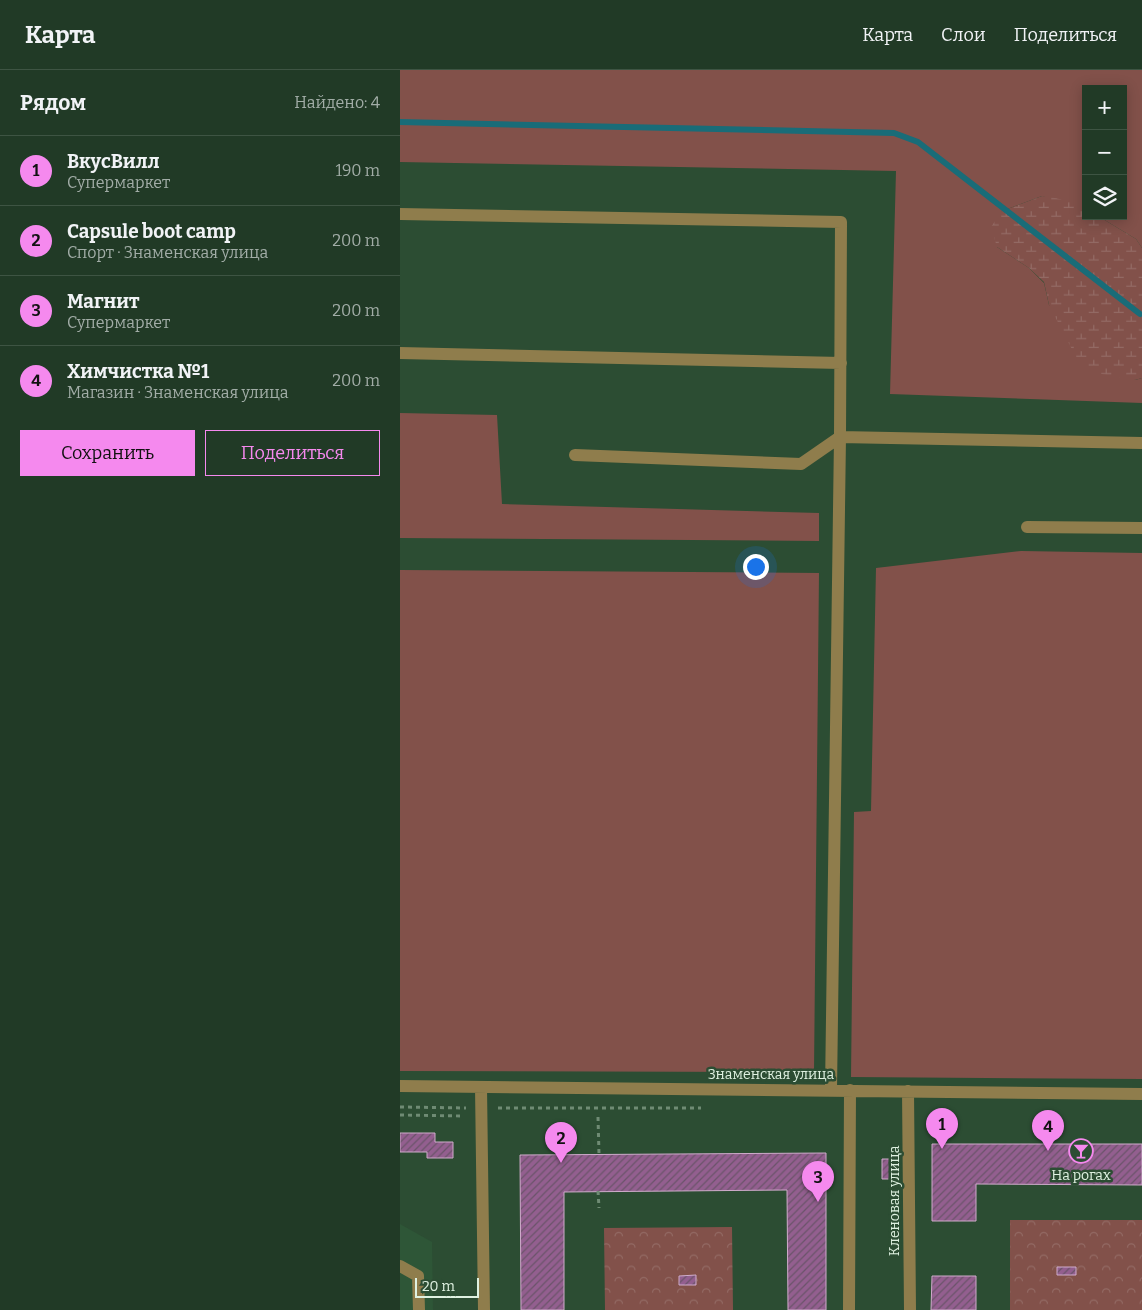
<!DOCTYPE html>
<html lang="ru">
<head>
<meta charset="utf-8">
<style>
  body { margin:0; font-family:Bitter,serif; background:#29412e; color:#f1f3f6 }
  .controls { position:absolute; right:15px; top:15px; display:grid; overflow:hidden; border-radius:0px; box-shadow:0 2px 12px #0003 }
  .controls button { width:45px; height:45px; display:grid; place-items:center; padding:0; border:0; border-bottom:1px solid #3e5443; background:#213a26; color:#f1f3f6; font:25px sans-serif }
  .scale { position:absolute; left:15px; bottom:12px; width:64px; box-sizing:border-box; padding-left:5px; border:2px solid #dff1e1; border-top:0; font-size:14px; line-height:18px; white-space:nowrap; color:#dff1e1; -webkit-text-stroke:4px #2c4d33; paint-order:stroke }
  .you { position:absolute; left:355px; top:496px; width:18px; height:18px; margin:-12px; border:4px solid #fff; border-radius:50%; background:#1a73e8; box-shadow:0 0 0 8px #1a73e833 }
  .badge { display:grid; place-items:center; width:32px; height:32px; border-radius:50%; background:#f589ee; color:#111; font-size:16px; font-weight:700 }
  .pin { position:absolute; translate:-50% -41px; filter:drop-shadow(0 1px 2px #0008) }
  .pin::after { content:''; position:absolute; top:26px; width:18px; height:15px; background:inherit; clip-path:polygon(0 0,100% 0,50% 100%) }
  .list { margin:0; padding:0; list-style:none }
  h2 { display:flex; justify-content:space-between; align-items:center; height:65px; margin:0; padding:0 20px; font-size:21px }
  h2 small { font-size:16px; font-weight:400; color:#a2ada7 }
  .list li { display:grid; grid-template-columns:32px 1fr auto; gap:15px; align-items:center; box-sizing:border-box; height:70px; padding:0 20px; border-top:1px solid #3e5443 }
  .list b { display:block; font-size:19px; white-space:nowrap }
  .list p { margin:0; font-size:16px; white-space:nowrap; color:#a2ada7 }
  .list em { font-size:16px; font-style:normal; color:#a2ada7 }
  .actions { display:flex; gap:10px; padding:15px 20px }
  .actions a { flex:1; padding:11px 0; border:1px solid #f589ee; border-radius:0px; text-align:center; font-size:18px; color:#f589ee }
  .actions .main { background:#f589ee; color:#111 }
  .icon { flex:none; width:28px; height:28px; fill:none; stroke:currentColor; stroke-width:2; stroke-linecap:round; stroke-linejoin:round }
  .map { position:relative; flex:none; width:742px; height:1240px; overflow:hidden }
  header { display:flex; align-items:center; gap:30px; box-sizing:border-box; height:70px; padding:0 25px; background:#213a26; border-bottom:1px solid #3e5443 }
  header strong { font-size:24px }
  nav { display:flex; gap:28px; margin-inline-start:auto; font-size:18px }
  main { display:flex }
  aside { flex:1; background:#213a26 }
  .map>svg:first-child { display:block }
  .built { fill:#2e5637 }
  .green { fill:#82514a }
  .wetland { fill:url(#wetland-marsh) }
  .park { fill:url(#park-crowns) }
  .lines { fill:none; stroke-linecap:round; stroke-linejoin:round }
  .stream { stroke:#196c78; stroke-width:6 }
  .building { fill:url(#building-hatch); stroke:#cfaccb }
  .path { stroke:#6f8b74; stroke-width:3; stroke-dasharray:4 4; stroke-linecap:butt }
  .minor { stroke:#8f7d4c; stroke-width:12 }
  .labels { text-anchor:middle; dominant-baseline:central; stroke-width:5; stroke-linejoin:round; paint-order:stroke }
  .street-label { font-size:14px; fill:#dff1e1; stroke:#2c4d33 }
  .poi-label { font-size:14px; fill:#dff1e1; stroke:#2c4d33 }
</style>
</head>
<body>
<header>
<strong>Карта</strong>
<nav><a>Карта</a><a>Слои</a><a>Поделиться</a></nav>
</header>
<main>
<aside>
<h2>Рядом<small>Найдено: 4</small></h2>
<ul class="list">
<li><span class="badge">1</span><div><b>ВкусВилл</b><p>Супермаркет</p></div><em>190 m</em></li>
<li><span class="badge">2</span><div><b>Capsule boot camp</b><p>Спорт · Знаменская улица</p></div><em>200 m</em></li>
<li><span class="badge">3</span><div><b>Магнит</b><p>Супермаркет</p></div><em>200 m</em></li>
<li><span class="badge">4</span><div><b>Химчистка №1</b><p>Магазин · Знаменская улица</p></div><em>200 m</em></li>
</ul>
<div class="actions"><a class="main">Сохранить</a><a>Поделиться</a></div>
</aside>
<div class="map">
<svg width="742" height="1240" viewBox="0 0 742 1240">
  <defs>
    <pattern id="wetland-marsh" width="20" height="14" patternUnits="userSpaceOnUse" patternTransform="scale(1.25)"><rect width="20" height="14" fill="#82514a"/><path d="M1 5h8M5 5V1M11 12h8M15 12V8" fill="none" stroke="#936a64"/></pattern>
    <pattern id="park-crowns" width="20" height="18" patternUnits="userSpaceOnUse" patternTransform="scale(1.25)"><rect width="20" height="18" fill="#82514a"/><path d="M2 6a3 3 0 1 1 6 0M12 15a3 3 0 1 1 6 0" fill="none" stroke="#936a64"/></pattern>
    <pattern id="building-hatch" width="6" height="6" patternUnits="userSpaceOnUse" patternTransform="scale(1.25)"><rect width="6" height="6" fill="#935f8f"/><path d="M-1 1l2-2M0 6l6-6M5 7l2-2" fill="none" stroke="#6b546a"/></pattern>
  </defs>
  <rect width="100%" height="100%" fill="#2c4d33"/>
  <path class="built" d="M0,1154L32,1172L33,1240H0Z"/>
  <path class="green" d="M0,0H742V178L736,169L698,146H723V19H686V139L642,126L602,141L597,177L629,198L644,213L649,235L735,310L742,308V333L490,324L496,101L0,92Z
    M0,343L97,345L102,434L419,443V471L0,468Z
    M621,481L742,483V1009L451,1007L454,742L471,741L476,498Z
    M0,500L419,503L414,1002L0,1001Z"/>
  <path class="wetland" d="M642,126C658,128 672,131 686,139V146H698L736,169L742,178V308L735,310L696,303L677,289L649,235L644,212L629,198L597,177L591,157L602,141Z"/>
  <path class="park" d="M610,1150H742V1240H610Z
    M332,1157L333,1240H205L204,1158Z"/>
  <g class="lines">
    <path class="stream" d="M0,52L494,63L518,72L740,244"/>
  </g>
  <path class="building" d="M0,1063H35V1072H53V1088H27V1082H0Z
    M532,1074H742V1115L576,1114V1151H532Z
    M426,1083V1240H388L387,1120L164,1122V1240H121L120,1085Z
    M482,1089H493V1109H482Z
    M657,1197H676V1205H657Z
    M296,1205V1215H279V1206Z
    M532,1206H576V1240H531Z"/>
  <g class="lines">
    <path class="path" d="M0,1037L66,1038
      M98,1038H301
      M0,1045L64,1046
      M198,1047L199,1084
      M198,1121L199,1138"/>
    <path class="minor" d="M0,144L441,152L440,367L431,1020
      M0,283L441,293
      M175,385L401,394L440,367L742,373
      M627,457L742,458
      M0,1016L742,1024
      M81,1017L84,1240
      M508,1021L510,1240
      M0,1196L18,1206L19,1240
      M449,1240L450,1020"/>
  </g>
  <defs>
    <g id="bar-ring" transform="scale(1.25)"><circle r="9.5" fill="#2c4d33" stroke="#f589ee" stroke-width="1.5"/><path d="M-6-5H6L.8 .8V4.5H3.5V6h-7V4.5H-.8V.8Z" fill="#f589ee"/></g>
  </defs>
  <g fill-rule="evenodd">
    <use href="#bar-ring" x="681" y="1081"/>
  </g>
  <g class="labels">
    <g class="street-label">
      <text x="371" y="1004">Знаменская улица</text>
      <text transform="translate(494 1131) rotate(-90)">Кленовая улица</text>
    </g>
    <g class="poi-label">
      <text x="681" y="1105">На рогах</text>
    </g>
  </g>
</svg>
<div class="controls">
<button>+</button>
<button>−</button>
<button><svg class="icon" aria-label="layers" viewBox="0 0 24 24"><path d="M12 4l9 5-9 5-9-5zM3 14l9 5 9-5"/></svg></button>
</div>
<div class="scale">20 m</div>
<div class="you"></div>
<div class="pin badge" style="left:542px;top:1079px">1</div>
<div class="pin badge" style="left:161px;top:1093px">2</div>
<div class="pin badge" style="left:418px;top:1132px">3</div>
<div class="pin badge" style="left:648px;top:1081px">4</div>
</div>
</main>
</body>
</html>
